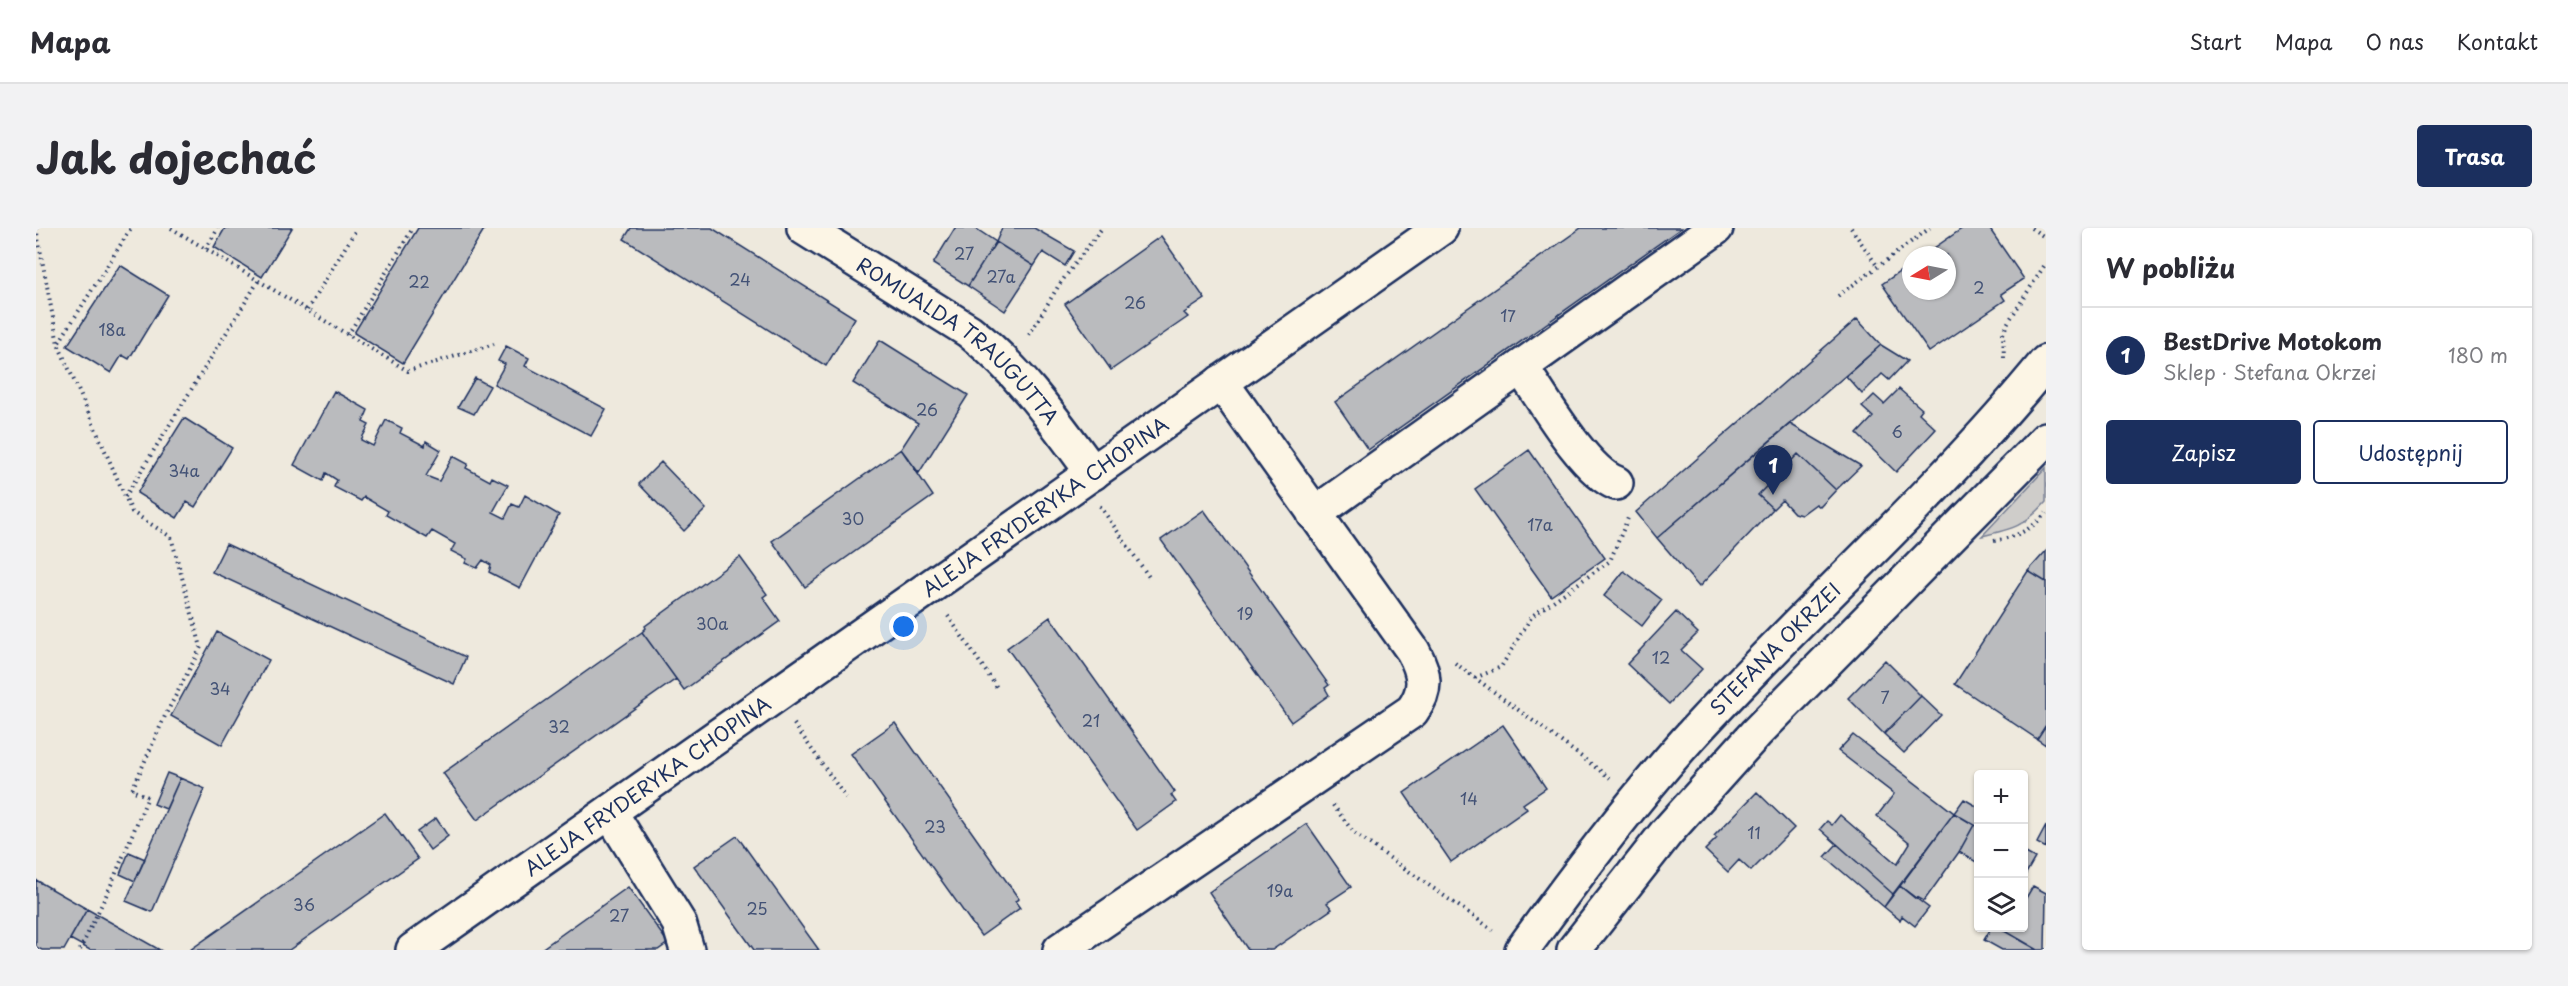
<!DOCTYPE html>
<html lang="pl">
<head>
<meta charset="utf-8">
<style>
  body { margin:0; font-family:"Playpen Sans",sans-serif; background:#f2f2f3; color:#2b2b33 }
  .controls { position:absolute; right:18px; bottom:18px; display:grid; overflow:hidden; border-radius:6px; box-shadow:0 2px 4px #0004 }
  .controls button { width:54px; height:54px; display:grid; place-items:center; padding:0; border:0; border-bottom:2px solid #e1e1e2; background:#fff; color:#2b2b33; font:30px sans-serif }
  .compass { position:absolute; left:1866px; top:18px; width:54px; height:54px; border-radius:50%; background:#fff; box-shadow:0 2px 4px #0004; rotate:260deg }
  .you { position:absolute; left:868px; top:399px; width:21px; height:21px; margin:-15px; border:4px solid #fff; border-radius:50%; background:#1a73e8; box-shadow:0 0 0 9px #1a73e833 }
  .badge { display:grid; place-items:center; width:39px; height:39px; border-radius:50%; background:#1b2f5e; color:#fff; font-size:20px; font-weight:700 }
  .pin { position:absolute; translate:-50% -50px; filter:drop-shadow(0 2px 3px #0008) }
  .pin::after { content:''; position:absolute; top:32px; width:21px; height:18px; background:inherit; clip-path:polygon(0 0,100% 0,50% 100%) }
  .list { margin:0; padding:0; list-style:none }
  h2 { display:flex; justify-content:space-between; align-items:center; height:78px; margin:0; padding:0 24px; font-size:26px }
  h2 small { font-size:20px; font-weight:400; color:#7c7c81 }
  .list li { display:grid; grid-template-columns:39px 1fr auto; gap:18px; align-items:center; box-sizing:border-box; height:96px; padding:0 24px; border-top:2px solid #e1e1e2 }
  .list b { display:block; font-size:22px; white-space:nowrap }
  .list p { margin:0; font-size:20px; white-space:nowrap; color:#7c7c81 }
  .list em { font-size:20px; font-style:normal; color:#7c7c81 }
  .actions { display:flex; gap:12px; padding:18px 24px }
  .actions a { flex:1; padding:14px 0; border:2px solid #1b2f5e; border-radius:6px; text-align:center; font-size:21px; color:#1b2f5e }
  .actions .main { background:#1b2f5e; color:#fff }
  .icon { flex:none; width:33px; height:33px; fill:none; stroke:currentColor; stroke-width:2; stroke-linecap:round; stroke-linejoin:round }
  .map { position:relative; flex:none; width:2010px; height:722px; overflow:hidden; border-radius:6px }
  header { display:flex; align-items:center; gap:36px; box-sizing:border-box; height:84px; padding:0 30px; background:#fff; border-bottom:2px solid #e1e1e2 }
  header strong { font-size:28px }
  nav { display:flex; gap:33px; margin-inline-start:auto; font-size:21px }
  .intro { display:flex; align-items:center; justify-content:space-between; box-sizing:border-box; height:144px; padding:0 36px }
  h1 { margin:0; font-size:42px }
  .button { padding:15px 27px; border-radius:6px; background:#1b2f5e; color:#fff; font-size:21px; font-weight:700 }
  main { display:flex; gap:36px; padding:0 36px }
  aside { flex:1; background:#fff; border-radius:6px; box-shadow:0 2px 4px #0004 }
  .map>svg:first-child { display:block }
  .green { fill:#cfcdca; stroke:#757e94; stroke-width:1.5 }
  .building { fill:#babbbe; stroke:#1b2f5e; stroke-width:1.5 }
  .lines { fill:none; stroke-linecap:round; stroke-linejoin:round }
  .minor-casing { stroke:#1b2f5e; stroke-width:38 }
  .major-casing { stroke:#1b2f5e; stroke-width:38 }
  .path { stroke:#1b2f5e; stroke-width:4; stroke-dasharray:1.5 4.5; stroke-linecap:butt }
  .minor { stroke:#fcf5e5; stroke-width:33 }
  .major { stroke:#fcf5e5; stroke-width:33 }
  .labels { text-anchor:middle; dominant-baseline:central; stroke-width:5; stroke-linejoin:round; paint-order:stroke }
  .number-label { font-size:16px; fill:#435276 }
  .street-label { font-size:20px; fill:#1b2f5e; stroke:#fcf5e5 }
</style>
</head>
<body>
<header>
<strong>Mapa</strong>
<nav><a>Start</a><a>Mapa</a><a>O nas</a><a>Kontakt</a></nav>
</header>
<div class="intro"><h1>Jak dojechać</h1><a class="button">Trasa</a></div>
<main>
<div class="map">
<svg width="2010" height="722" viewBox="0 0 2010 722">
  <rect width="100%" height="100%" fill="#eee9dd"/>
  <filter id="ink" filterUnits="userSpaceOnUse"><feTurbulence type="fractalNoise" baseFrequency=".0167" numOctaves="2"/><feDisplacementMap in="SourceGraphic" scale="12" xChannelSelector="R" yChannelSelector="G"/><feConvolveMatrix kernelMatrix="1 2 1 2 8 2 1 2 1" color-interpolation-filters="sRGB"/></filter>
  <g filter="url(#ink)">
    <path class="green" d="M2010,240V274C1989,298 1977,301 1946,308Z"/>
    <path class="building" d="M189,0H256L226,49L178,19Z
      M382,0H449L367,135L318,105Z
      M595,0H676L819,90L790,138L588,11Z
      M919,0H939L960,14L932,58L897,36Z
      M966,0H998L1038,23L1029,38L1007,24L998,38L960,14Z
      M1545,0H1645L1332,222L1299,174Z
      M1927,0H1953L1988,51L1965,66L1969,72L1893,124L1846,56L1875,36V63H1911V27H1888Z
      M1125,8L1169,71L1148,85L1152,89L1075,142L1029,76Z
      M960,14L998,38L969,83L932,58Z
      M84,37L132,67L93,131L86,127L75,145L31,118Z
      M1821,91L1845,117L1621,310L1600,284Z
      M844,112L932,167L883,245L865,221L882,195L817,155Z
      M1845,117L1871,133L1853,152L1846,146L1826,166L1810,148Z
      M470,118L493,130L489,138L570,181L555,208L458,156L469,136L462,133Z
      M439,150L454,158L438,186L422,179Z
      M1863,161L1886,181L1883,185L1900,201L1860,244L1821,206L1837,189L1826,179L1838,167L1848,176Z
      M298,163L332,182L327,194L333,197L325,212L337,218L350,192L366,200L364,205L389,218L390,213L405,222L390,248L403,253L417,228L432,236L430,240L454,253L456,249L472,257L457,284L469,290L476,276L483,279L489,267L523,287L484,360L453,344L455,337L447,332L441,340L429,335L431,331L415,323L419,316L396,303L391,310L350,287L352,283L328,269L325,273L298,259L301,252L290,245L287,253L258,237Z
      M148,190L196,220L159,279L151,274L141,290L101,265Z
      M1754,196L1825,238L1800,262L1762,226L1722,267L1737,281L1663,359L1621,310Z
      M865,221L897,268L769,359L736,313Z
      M1493,222L1569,330L1515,368L1439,261Z
      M1762,226L1800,262L1784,279L1780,276L1765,287L1758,285L1746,272L1737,281L1722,267Z
      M625,234L670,281L648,303L603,256Z
      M1168,282L1293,457L1289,460L1293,467L1255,494L1125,312Z
      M190,316L430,429L418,456L176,344Z
      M2010,323V354L1992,343Z
      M704,329L731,366L727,369L744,393L648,462L606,404L610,400L609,398Z
      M1588,343L1626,372L1606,398L1568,368Z
      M1992,343L2010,354V497L2001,511L1919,456Z
      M1640,384L1662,405L1645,422L1666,441L1633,476L1591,436Z
      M1014,389L1139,564L1135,567L1140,574L1101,602L971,420Z
      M181,404L233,432L186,517L135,488Z
      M606,404L640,451L441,592L407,545Z
      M1849,432L1885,468L1848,506L1812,470Z
      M1885,468L1905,487L1868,525L1848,506Z
      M859,495L983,671L979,673L984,680L945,708L815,526Z
      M1467,497L1510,560L1487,576L1491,581L1415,634L1368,565Z
      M2010,497V517L2001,511Z
      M1817,507L1918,585L1857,666L1784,601L1791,593L1796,597L1804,587L1861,636L1874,615L1841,588L1858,566L1802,523Z
      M131,545L144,550L130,581L118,576Z
      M144,550L169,561L116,684L90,673Z
      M1721,564L1758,600L1715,643L1703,632L1692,644L1669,622L1681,610L1678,608Z
      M1928,571L1942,579V599L1918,585Z
      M349,585L382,631L253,722H154Z
      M1918,585L1938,597L1923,624L1888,673L1881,669L1880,671L1864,658Z
      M400,590L412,608L394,622L381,604Z
      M1271,596L1315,659L1291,675L1296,681L1236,722H1212L1173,664Z
      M1938,597L1942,599V635L1923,624Z
      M2010,598V620L2001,615Z
      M701,608L783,722H718L658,638Z
      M1801,616L1857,666L1848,679L1789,629Z
      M93,624L109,631L99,653L84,646Z
      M1988,624L1999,630L1988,649Z
      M0,652L51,681L28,722H6L0,719Z
      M1864,658L1893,680L1879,698L1866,688L1864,692L1848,679Z
      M1997,658L2010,665L2009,722H2002L1971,704L1974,700H1988V669L1990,670Z
      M592,659L632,715L622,722H504Z
      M51,681L124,722H54L34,711Z
      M1955,700H1963L2002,722H1966L1948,712Z"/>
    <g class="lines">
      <g class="minor-casing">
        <g id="minor">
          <path id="s1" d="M768,0L933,103C983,142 1020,195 1057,245"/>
          <path d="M1485,139C1506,169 1548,243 1580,255"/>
          <path d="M1278,286L1680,0"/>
          <path d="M574,584L643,695L651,722"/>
          <path id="s2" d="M377,722L1405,0"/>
          <path d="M1024,722L1376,483C1392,462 1389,445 1377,423L1185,154"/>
        </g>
      </g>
      <g class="major-casing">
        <g id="major">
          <path id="s3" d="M1486,722C1538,650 1592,578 1651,512C1768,383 1900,269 2010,134"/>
          <path d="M1538,722L1630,605L1720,505L2010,211"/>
        </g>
      </g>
      <path class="path" d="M0,0L22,116
        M135,0L372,143L458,116
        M1815,0L1842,39
        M1995,0L2010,10
        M170,21L182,0
        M1802,68L1894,0
        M271,82L321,0
        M312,107L377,0
        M993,107L1023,57L1066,0
        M1968,130L1967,106L1971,96L2010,35
        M89,269L223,52
        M1064,278L1113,349
        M1958,313C1980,309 1995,302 2010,285
        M912,388L962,461
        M1419,435L1574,550
        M1439,450L1465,439L1496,388L1574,333L1592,290
        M758,496L810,570
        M1297,577L1318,605L1457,702
        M44,722L75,657L112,569L96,562L129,488L165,419L135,309L96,284L22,116L95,0"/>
      <use href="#minor" class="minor"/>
      <use href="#major" class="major"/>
    </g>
  </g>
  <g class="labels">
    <g class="number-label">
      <text x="928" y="25">27</text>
      <text x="965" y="48">27a</text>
      <text x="704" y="51">24</text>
      <text x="383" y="53">22</text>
      <text x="1943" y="59">2</text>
      <text x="1099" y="74">26</text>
      <text x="1472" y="87">17</text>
      <text x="76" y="101">18a</text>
      <text x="891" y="181">26</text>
      <text x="1861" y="203">6</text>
      <text x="148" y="242">34a</text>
      <text x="817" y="290">30</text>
      <text x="1504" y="296">17a</text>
      <text x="1209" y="385">19</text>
      <text x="676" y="395">30a</text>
      <text x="1625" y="429">12</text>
      <text x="184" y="460">34</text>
      <text x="1849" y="469">7</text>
      <text x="1055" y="492">21</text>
      <text x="523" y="498">32</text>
      <text x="1433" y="570">14</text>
      <text x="899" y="598">23</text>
      <text x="1718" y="604">11</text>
      <text x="1244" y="662">19a</text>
      <text x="268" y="676">36</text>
      <text x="721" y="680">25</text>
      <text x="583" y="687">27</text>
    </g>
    <g class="street-label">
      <text stroke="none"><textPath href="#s1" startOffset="192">ROMUALDA TRAUGUTTA</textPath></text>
      <text stroke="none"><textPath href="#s2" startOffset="772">ALEJA FRYDERYKA CHOPINA</textPath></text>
      <text stroke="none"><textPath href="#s3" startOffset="394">STEFANA OKRZEI</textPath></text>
      <text stroke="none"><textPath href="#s2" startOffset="286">ALEJA FRYDERYKA CHOPINA</textPath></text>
    </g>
  </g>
</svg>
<div class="controls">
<button>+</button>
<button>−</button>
<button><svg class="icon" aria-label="layers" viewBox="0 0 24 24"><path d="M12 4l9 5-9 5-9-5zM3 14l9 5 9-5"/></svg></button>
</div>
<svg class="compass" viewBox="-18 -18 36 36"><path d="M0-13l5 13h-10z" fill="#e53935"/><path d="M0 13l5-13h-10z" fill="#7c7c81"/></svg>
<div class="you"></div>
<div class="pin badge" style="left:1737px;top:267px">1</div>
</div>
<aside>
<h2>W pobliżu<small></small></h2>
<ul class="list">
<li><span class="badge">1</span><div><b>BestDrive Motokom</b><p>Sklep · Stefana Okrzei</p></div><em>180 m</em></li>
</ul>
<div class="actions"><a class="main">Zapisz</a><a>Udostępnij</a></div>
</aside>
</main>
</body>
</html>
